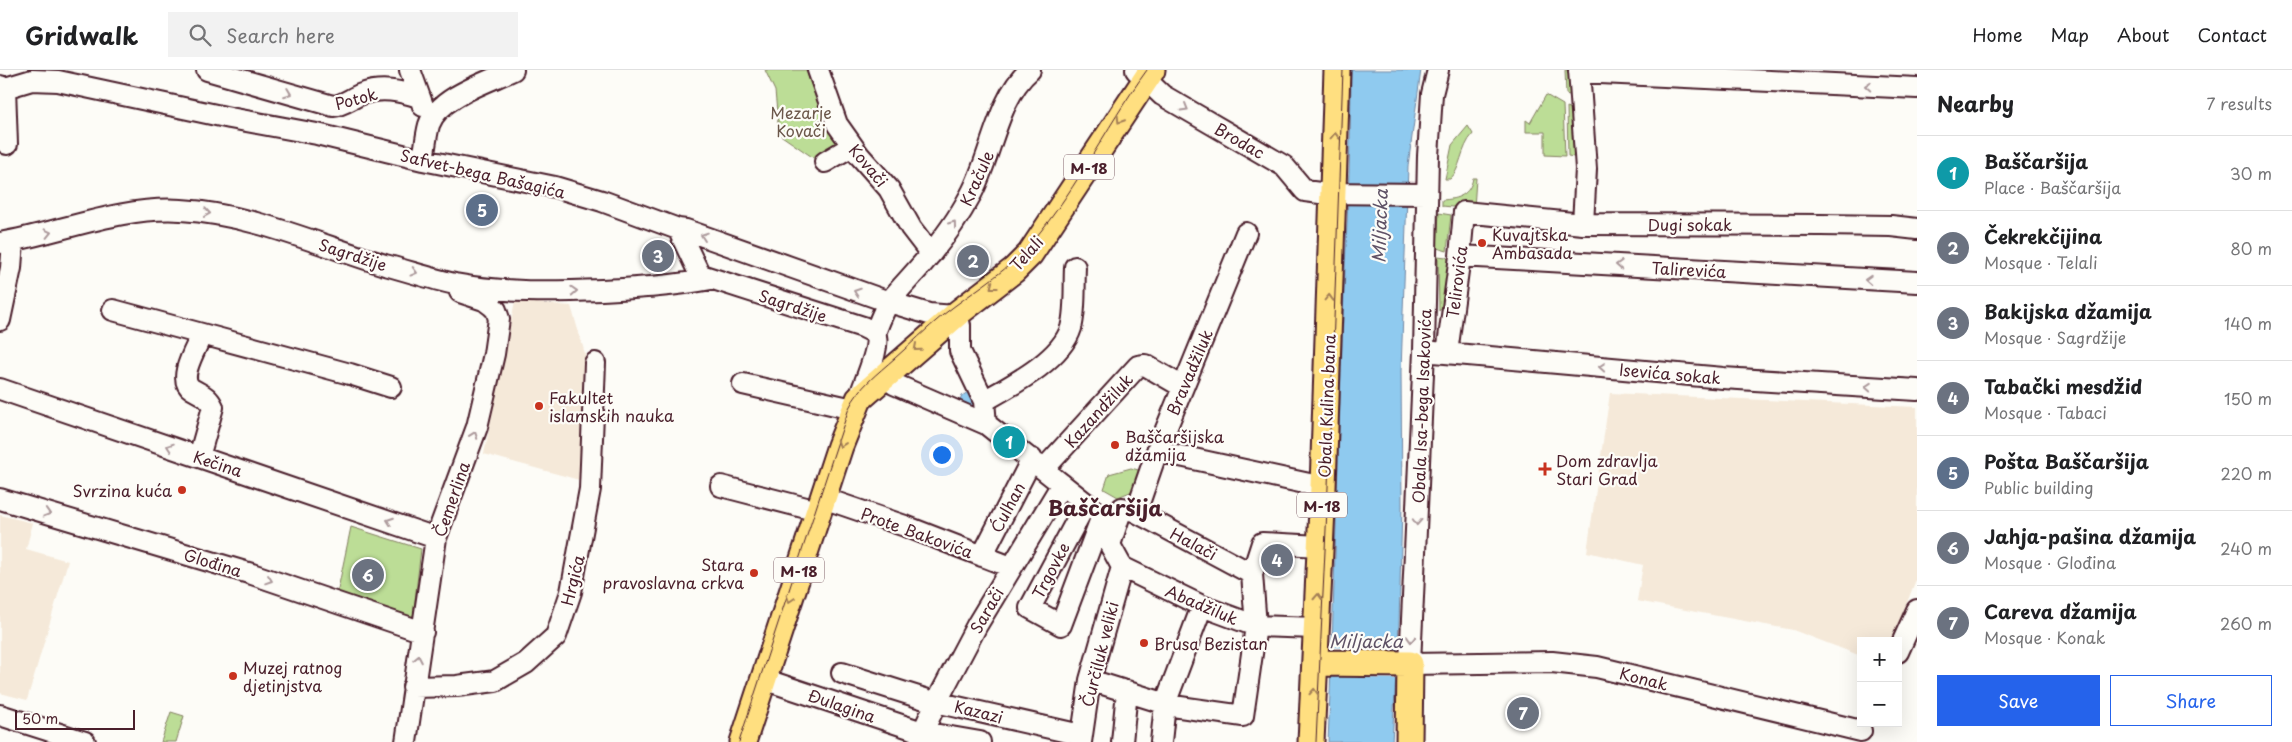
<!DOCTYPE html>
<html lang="en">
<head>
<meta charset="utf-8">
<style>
  body { margin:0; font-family:"Playpen Sans",sans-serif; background:#f2f2f2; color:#202124 }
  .controls { position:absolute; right:15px; bottom:15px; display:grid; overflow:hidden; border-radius:0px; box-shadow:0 5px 20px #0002 }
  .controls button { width:45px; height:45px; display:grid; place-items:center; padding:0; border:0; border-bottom:1px solid #e0e0e0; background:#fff; color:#202124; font:25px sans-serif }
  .scale { position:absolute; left:15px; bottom:12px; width:120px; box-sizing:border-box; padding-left:5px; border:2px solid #4a1f2b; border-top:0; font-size:14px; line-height:18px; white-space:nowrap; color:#4a1f2b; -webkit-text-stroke:4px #fdfcf7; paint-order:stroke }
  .you { position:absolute; left:941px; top:384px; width:18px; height:18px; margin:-12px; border:4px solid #fff; border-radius:50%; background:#1a73e8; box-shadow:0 0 0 8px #1a73e833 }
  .badge { display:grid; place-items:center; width:32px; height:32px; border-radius:50%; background:#2563eb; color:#fff; font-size:16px; font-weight:700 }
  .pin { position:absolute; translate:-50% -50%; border:2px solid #fff; box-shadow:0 1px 5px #0006 }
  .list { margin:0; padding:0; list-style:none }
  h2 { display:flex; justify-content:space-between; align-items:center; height:65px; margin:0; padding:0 20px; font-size:21px }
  h2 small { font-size:16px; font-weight:400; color:#757577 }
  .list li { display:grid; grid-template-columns:32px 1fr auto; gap:15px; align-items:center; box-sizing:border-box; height:75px; padding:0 20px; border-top:1px solid #e0e0e0 }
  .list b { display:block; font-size:19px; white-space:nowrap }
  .list p { margin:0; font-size:16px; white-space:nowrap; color:#757577 }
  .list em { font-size:16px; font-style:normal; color:#757577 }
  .actions { display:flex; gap:10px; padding:15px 20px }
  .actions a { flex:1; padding:11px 0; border:1px solid #2563eb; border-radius:0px; text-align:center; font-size:18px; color:#2563eb }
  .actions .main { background:#2563eb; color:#fff }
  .icon { flex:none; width:28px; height:28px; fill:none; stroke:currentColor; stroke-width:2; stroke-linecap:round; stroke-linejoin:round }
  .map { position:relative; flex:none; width:1917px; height:672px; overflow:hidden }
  header { display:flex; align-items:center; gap:30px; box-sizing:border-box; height:70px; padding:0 25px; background:#fff; border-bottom:1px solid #e0e0e0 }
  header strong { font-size:24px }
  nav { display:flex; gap:28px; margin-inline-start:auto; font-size:18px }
  .search { width:350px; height:45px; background:#f2f2f2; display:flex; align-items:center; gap:12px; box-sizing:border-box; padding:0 18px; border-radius:0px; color:#757577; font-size:19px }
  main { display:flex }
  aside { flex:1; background:#fff }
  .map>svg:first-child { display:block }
  .built { fill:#f5e9d9 }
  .green { fill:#bcdd96; stroke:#837e60 }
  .water { fill:#8fcaef; stroke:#7386a1 }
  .pier { fill:#fdfcf7 }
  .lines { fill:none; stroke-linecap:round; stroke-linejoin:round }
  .minor-casing { stroke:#4a1f2b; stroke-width:24 }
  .major-casing { stroke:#4a1f2b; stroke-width:29 }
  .minor { stroke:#fdfcf7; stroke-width:20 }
  .major { stroke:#ffdf80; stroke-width:25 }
  .tram { stroke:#4a1f2b; stroke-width:1 }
  .oneway { stroke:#ac999b }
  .oneway2 { stroke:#a47f56 }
  .poi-dot { fill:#c8321e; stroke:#fdfcf7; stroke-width:2 }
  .labels { text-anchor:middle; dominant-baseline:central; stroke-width:4.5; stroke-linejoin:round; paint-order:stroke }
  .shield { fill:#fdfcf7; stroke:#806168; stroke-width:1 }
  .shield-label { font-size:15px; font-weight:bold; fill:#4a1f2b }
  .street-label { font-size:16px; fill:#4a1f2b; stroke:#fdfcf7 }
  .park-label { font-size:16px; fill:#6c584b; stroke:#fdfcf7 }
  .poi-label { font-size:16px; fill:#4a1f2b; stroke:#fdfcf7; text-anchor:start }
  .water-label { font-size:18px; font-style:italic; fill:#5f5266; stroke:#fdfcf7 }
  .district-label { font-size:21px; font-weight:bold; fill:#4a1f2b; stroke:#fdfcf7 }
</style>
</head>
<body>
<header>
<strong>Gridwalk</strong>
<div class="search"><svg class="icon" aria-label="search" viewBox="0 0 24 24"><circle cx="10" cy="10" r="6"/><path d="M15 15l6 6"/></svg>Search here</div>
<nav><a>Home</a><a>Map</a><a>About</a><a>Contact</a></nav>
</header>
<main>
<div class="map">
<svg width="1917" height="672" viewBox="0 0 1917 672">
  <rect width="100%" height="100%" fill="#fdfcf7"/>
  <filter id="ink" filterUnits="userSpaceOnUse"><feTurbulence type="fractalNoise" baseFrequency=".02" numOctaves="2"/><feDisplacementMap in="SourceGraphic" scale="10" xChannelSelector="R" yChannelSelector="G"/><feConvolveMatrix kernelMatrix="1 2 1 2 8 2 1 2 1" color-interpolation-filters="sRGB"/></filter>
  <g filter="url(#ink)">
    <path class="built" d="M515,231L571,236L586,287L583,411L484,384Z
      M1610,323L1917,337V507L1892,571H1861V586L1793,560L1637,531L1643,495L1587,482Z
      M0,445L33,453L26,479L68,491L27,630L0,623Z"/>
    <path class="green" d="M765,0H806L820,40L842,76L818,91L779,64L775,21Z
      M1565,0H1570L1572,26L1566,24Z
      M1546,25L1563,35L1565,86L1545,85V62H1526V50L1530,53Z
      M1567,37L1572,39L1574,87L1568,86Z
      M1468,56L1473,64C1460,78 1461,100 1450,109H1445L1452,75Z
      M1473,108H1476L1474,139L1442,136V130C1458,129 1470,125 1473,108Z
      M1439,143L1451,145L1447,181L1437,178Z
      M1438,186L1446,187L1450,191L1442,237L1439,241Z
      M1131,398L1142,401L1135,420L1118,427L1104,419L1109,404Z
      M351,457L421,479L412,556L336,529Z
      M171,642L184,646L176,672H161Z"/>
    <path class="water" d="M1351,0H1421L1408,96L1401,301L1402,436L1399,554L1392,672H1328C1334,540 1337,408 1342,276C1345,184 1351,92 1351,0Z
      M968,322L976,325V339L959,333L962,326Z"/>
    <path class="pier" d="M1332,577L1399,580L1396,609L1331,607Z"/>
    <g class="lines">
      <g class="minor-casing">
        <path id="minor" d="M207,0L333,36C344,35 351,28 362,24C381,17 400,21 419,27
          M410,0L423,36
          M818,0L837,54L859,85L889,119L911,158L931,184
          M1136,0L1162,25L1284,96L1305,121L1320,123L1427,124
          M1438,0L1432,24L1428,86L1424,281L1410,594L1552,592L1597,597L1861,661
          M1579,0L1586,99L1583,154
          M1579,2L1917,18
          M0,16L5,18L32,10L58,11L230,48L317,64L423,90L555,117L602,131L678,159L686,160L889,232L929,244L955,246
          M5,18L7,74
          M423,90C425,79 426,66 429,55C438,27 488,12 513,0
          M825,92L852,76
          M678,159L699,203L704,206L863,257L875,263
          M0,173C60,163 120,136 181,140C252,144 319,175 385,195C408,201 432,209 455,214C503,223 553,222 602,220C639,218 674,216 711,209
          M1460,186L1917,212
          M113,240L202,264
          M0,250L11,198L13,171
          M960,255V281L984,331L986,354L1102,446L1116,455
          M1434,282L1723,308L1917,320
          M1447,283L1460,186L1464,142L1583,154L1821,155L1891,156L1917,159
          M743,314L853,339
          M894,314L986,354
          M0,319L436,468
          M859,329C863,313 882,277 875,263C879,253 883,241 889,232C900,218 913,205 924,192C941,172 958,149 970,126C991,89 997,28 1030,0
          M984,331C1012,315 1061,290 1071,258C1076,240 1074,216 1075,197
          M1157,381L1323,417
          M199,387L213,337C208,326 202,325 192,319C176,309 197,277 202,264L350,304L391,317
          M1044,399L1138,296L1145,295L1183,317
          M721,416L818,441
          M823,428L905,456L1011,497
          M0,429L252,504L423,562
          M1086,433L1030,538L1061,555L1102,446
          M1136,442L1157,381L1246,163
          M982,486L1032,389
          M1122,497L1110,475L1122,438L1134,441L1252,504
          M1122,497L1202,536L1256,556L1316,558
          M1898,582L1917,540
          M842,603L931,631L1081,665
          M763,609L922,662L980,672
          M1090,610L1173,636L1243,646L1256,556L1252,504L1262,473L1320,476
          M413,617L457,616L495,611L526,593L556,566L571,522L590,419L595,293
          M0,645L85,672
          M406,672L436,468L477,357L494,284L499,249L496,240L492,236L484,230L460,222
          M918,672L937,631L977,555L1062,414
          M1081,672L1090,610L1122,497
          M1122,672L1127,621
          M1161,672L1165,634L1202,536"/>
      </g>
      <g class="major-casing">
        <path id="major" d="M1315,593L1410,594L1409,672
          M743,672L840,376L859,329L958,243L1014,200L1030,184L1152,0
          M1311,672L1323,417L1337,0"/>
      </g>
      <use href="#minor" class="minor"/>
      <use href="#major" class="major"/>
      <path class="tram" d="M739,672L849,338C859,317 877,304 895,288C911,274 926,259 943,245C969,224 1000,206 1023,182C1073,128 1104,59 1147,0
        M1316,672L1328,417L1343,0"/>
    </g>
    <defs><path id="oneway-chevron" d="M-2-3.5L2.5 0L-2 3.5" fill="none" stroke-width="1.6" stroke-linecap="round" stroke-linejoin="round" transform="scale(1.25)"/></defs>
    <g class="oneway">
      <use href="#oneway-chevron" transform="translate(1868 16) rotate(-177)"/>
      <use href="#oneway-chevron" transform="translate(288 23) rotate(21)"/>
      <use href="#oneway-chevron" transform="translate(1185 38) rotate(30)"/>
      <use href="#oneway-chevron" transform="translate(207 143) rotate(8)"/>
      <use href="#oneway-chevron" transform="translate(953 154) rotate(-54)"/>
      <use href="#oneway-chevron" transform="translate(48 163) rotate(-13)"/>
      <use href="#oneway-chevron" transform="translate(704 166) rotate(-161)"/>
      <use href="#oneway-chevron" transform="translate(1619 195) rotate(-177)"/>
      <use href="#oneway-chevron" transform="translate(414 202) rotate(15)"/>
      <use href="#oneway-chevron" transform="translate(1868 210) rotate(-177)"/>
      <use href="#oneway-chevron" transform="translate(574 221) rotate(-3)"/>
      <use href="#oneway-chevron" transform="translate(857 222) rotate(-161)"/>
      <use href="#oneway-chevron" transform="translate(1602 297) rotate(-175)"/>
      <use href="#oneway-chevron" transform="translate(1868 317) rotate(-176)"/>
      <use href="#oneway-chevron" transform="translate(474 365) rotate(-70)"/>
      <use href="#oneway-chevron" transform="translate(170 377) rotate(-161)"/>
      <use href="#oneway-chevron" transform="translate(47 443) rotate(17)"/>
      <use href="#oneway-chevron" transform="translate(390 451) rotate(-160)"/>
      <use href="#oneway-chevron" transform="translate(1417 452) rotate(93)"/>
      <use href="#oneway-chevron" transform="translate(269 510) rotate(19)"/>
      <use href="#oneway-chevron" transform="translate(1411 569) rotate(92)"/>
      <use href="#oneway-chevron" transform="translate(418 589) rotate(-79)"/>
    </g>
    <g class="oneway2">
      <use href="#oneway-chevron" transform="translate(1120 50) rotate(122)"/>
      <use href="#oneway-chevron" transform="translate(1335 66) rotate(-88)"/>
      <use href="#oneway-chevron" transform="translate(993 216) rotate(142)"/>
      <use href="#oneway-chevron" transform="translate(1329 228) rotate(-88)"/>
      <use href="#oneway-chevron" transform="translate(917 278) rotate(139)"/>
      <use href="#oneway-chevron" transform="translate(841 374) rotate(109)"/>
      <use href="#oneway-chevron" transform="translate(1318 527) rotate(-87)"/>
      <use href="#oneway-chevron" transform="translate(790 529) rotate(108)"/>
      <use href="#oneway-chevron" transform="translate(1314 622) rotate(-87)"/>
    </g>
  </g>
  <g class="poi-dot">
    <circle cx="1482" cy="173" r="5"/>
    <circle cx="539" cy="336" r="5"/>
    <circle cx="1115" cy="375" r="5"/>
    <path d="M1542.5 391.5h5v5h5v5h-5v5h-5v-5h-5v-5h5z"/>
    <circle cx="182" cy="420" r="5"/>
    <circle cx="754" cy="503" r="5"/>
    <circle cx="1144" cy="573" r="5"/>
    <circle cx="233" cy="606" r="5"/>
  </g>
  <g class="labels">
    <g class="shield">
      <rect x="1064" y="84.5" width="50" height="25" rx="4"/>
      <rect x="1297" y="422.5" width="50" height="25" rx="4"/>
      <rect x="774" y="487.5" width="50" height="25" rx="4"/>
    </g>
    <g class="shield-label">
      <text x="1089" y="97">M-18</text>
      <text x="1322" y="435">M-18</text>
      <text x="799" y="500">M-18</text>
    </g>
    <g class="street-label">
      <text transform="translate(356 28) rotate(-15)">Potok</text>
      <text transform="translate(1240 70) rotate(30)">Brodac</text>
      <text transform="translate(869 95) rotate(50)">Kovači</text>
      <text transform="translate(483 103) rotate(13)">Safvet-bega Bašagića</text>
      <text transform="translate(976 108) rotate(-66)">Kračule</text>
      <text x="1690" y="154">Dugi sokak</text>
      <text transform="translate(1026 183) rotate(-49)">Telali</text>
      <text transform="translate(353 184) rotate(18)">Sagrdžije</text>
      <text transform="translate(1689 199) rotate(3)">Talirevića</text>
      <text transform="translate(1456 212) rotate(-83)">Telirovića</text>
      <text transform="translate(793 235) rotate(18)">Sagrdžije</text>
      <text transform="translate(1189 302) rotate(-67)">Bravadžiluk</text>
      <text transform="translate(1670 303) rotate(5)">Isevića sokak</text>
      <text transform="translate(1326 336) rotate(-88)">Obala Kulina bana</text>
      <text transform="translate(1421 336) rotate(-88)">Obala Isa-bega Isakovića</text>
      <text transform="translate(1098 340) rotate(-48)">Kazandžiluk</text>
      <text transform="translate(218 393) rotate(18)">Kečina</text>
      <text transform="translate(451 429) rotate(-71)">Čemerlina</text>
      <text transform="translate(1007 437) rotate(-62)">Ćulhan</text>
      <text transform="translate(917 462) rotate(20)">Prote Bakovića</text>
      <text transform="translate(1194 473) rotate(28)">Halači</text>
      <text transform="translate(213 492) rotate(17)">Glođina</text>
      <text transform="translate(1050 500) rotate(-62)">Trgovke</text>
      <text transform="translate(572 510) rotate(-76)">Hrgića</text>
      <text transform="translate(1202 534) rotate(23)">Abadžiluk</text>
      <text transform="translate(986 540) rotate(-60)">Sarači</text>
      <text transform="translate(1099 584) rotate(-76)">Čurčiluk veliki</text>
      <text transform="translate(1644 608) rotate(14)">Konak</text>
      <text transform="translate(842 635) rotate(19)">Đulagina</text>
      <text transform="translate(979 641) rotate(14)">Kazazi</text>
    </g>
    <g class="park-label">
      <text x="801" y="42">Mezarje<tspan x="801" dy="18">Kovači</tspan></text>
    </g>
    <g class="poi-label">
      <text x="1492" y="164">Kuvajtska<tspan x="1492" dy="18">Ambasada</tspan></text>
      <text x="549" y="327">Fakultet<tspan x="549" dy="18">islamskih nauka</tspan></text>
      <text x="1125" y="366">Baščaršijska<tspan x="1125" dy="18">džamija</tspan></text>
      <text x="1556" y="390">Dom zdravlja<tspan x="1556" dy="18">Stari Grad</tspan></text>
      <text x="172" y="420" text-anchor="end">Svrzina kuća</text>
      <text x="744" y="494" text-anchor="end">Stara<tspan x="744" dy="18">pravoslavna crkva</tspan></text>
      <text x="1154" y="573">Brusa Bezistan</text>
      <text x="243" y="597">Muzej ratnog<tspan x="243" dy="18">djetinjstva</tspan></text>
    </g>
    <g class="water-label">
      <text transform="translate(1379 156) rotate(-88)">Miljacka</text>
      <text x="1366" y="570">Miljacka</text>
    </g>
    <g class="district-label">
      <text x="1105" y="437">Baščaršija</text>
    </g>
  </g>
</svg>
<div class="controls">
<button>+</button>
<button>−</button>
</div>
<div class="scale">50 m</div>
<div class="you"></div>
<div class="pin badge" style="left:1009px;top:372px;background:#0f9aa8">1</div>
<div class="pin badge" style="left:973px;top:191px;background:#6b7280">2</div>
<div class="pin badge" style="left:658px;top:186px;background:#6b7280">3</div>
<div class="pin badge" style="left:1277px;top:490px;background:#6b7280">4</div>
<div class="pin badge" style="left:482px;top:140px;background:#5c6f8a">5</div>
<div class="pin badge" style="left:368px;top:505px;background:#6b7280">6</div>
<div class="pin badge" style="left:1523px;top:643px;background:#6b7280">7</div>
</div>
<aside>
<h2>Nearby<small>7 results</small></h2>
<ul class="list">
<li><span class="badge" style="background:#0f9aa8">1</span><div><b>Baščaršija</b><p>Place · Baščaršija</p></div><em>30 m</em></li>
<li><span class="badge" style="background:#6b7280">2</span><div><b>Čekrekčijina</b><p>Mosque · Telali</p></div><em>80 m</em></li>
<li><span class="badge" style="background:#6b7280">3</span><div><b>Bakijska džamija</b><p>Mosque · Sagrdžije</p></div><em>140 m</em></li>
<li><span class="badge" style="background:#6b7280">4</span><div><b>Tabački mesdžid</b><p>Mosque · Tabaci</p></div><em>150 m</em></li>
<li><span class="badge" style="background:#5c6f8a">5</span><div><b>Pošta Baščaršija</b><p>Public building</p></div><em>220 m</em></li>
<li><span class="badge" style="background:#6b7280">6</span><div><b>Jahja-pašina džamija</b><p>Mosque · Glođina</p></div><em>240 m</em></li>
<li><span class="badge" style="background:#6b7280">7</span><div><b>Careva džamija</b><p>Mosque · Konak</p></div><em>260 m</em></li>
</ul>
<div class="actions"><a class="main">Save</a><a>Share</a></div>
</aside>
</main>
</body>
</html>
